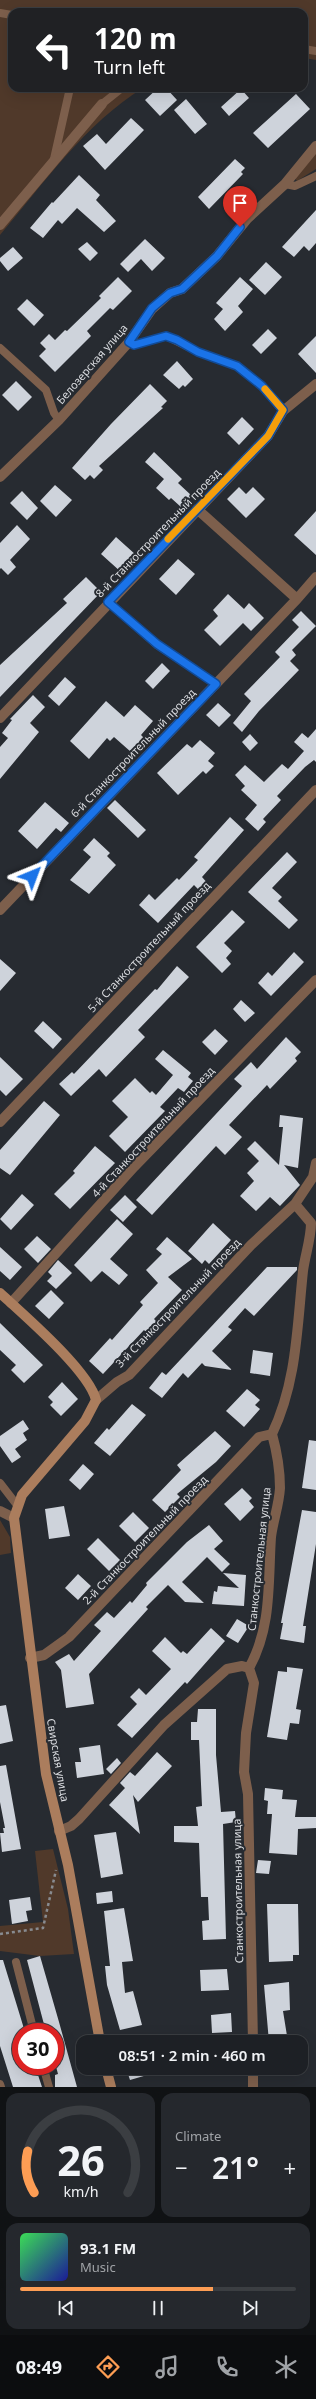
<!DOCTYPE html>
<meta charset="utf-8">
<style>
body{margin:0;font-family:"Noto Sans",sans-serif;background:#25282d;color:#f1f3f6;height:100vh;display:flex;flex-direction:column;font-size:15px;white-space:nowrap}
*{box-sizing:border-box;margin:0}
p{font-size:13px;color:#a0a3a7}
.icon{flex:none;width:22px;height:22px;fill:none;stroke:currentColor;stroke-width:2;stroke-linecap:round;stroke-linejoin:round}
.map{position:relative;height:2087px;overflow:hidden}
.side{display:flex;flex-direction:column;gap:6px;padding:6px;background:#101214;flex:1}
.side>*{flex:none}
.top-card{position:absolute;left:8px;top:8px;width:300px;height:84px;border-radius:12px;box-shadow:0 4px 16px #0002,0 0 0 1px #3b3e42;background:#202124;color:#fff;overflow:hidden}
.speed{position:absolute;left:12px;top:2023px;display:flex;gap:8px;font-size:20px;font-weight:700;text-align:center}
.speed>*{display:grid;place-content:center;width:52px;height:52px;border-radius:50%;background:#1d2025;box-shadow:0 4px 16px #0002,0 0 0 1px #3b3e42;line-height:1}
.speed .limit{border:6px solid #d22;background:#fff;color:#111}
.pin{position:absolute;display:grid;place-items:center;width:34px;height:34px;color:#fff;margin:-41px -17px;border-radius:50% 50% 50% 0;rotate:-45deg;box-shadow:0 0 4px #0007}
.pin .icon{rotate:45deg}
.me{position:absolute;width:44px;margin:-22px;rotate:44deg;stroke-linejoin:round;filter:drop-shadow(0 0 3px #0008)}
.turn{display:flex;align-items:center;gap:14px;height:84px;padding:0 20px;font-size:18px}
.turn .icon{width:52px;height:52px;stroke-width:2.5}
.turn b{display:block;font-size:28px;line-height:34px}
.big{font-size:30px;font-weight:600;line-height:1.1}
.side .widget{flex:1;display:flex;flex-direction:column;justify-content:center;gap:6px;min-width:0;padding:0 14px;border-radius:12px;background:#25282d}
.side .dial{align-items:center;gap:0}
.dial svg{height:104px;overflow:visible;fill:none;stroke:#3b3e42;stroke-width:7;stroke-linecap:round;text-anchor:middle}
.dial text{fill:#f1f3f6;stroke:none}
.song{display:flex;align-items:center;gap:12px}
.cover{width:48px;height:48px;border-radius:6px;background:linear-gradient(135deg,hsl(130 70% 55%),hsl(240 70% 35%))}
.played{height:4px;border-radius:2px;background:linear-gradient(90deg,#fd9d54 70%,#3b3e42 70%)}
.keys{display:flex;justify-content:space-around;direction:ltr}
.heat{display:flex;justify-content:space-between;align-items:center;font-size:22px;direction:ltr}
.side .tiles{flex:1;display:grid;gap:6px;grid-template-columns:1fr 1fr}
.widget:last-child{grid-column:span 2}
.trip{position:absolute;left:76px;top:2035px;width:232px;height:40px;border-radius:12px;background:#1d2025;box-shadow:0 4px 16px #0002,0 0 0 1px #3b3e42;font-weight:600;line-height:40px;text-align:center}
.dock{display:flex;height:64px;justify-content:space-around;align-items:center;background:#0c0d0f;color:#a0a3a7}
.dock .icon{width:28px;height:28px}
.dock .on{color:#fd9d54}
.dock b{font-size:18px;color:#f1f3f6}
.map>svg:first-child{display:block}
.green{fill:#50392a}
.building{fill:#ced3db}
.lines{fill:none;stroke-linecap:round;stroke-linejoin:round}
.path{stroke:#888b90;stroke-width:2.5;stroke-dasharray:3 3;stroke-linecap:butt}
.lane{stroke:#7d5f4c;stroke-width:8}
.street{stroke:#7d5f4c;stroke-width:10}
.secondary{stroke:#ab7d5d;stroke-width:10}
.route-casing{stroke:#114b97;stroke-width:10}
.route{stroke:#1a73e8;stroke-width:7}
.slow{stroke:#f59e0b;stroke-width:7}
.labels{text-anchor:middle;stroke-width:4;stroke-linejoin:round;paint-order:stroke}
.street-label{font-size:11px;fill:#dbdde1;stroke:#272b31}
</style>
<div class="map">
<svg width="316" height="2087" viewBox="0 0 316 2087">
<rect width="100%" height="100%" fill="#272b31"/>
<!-- green -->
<path class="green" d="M0,0H316V60L304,58V12H12V88H143C85,124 44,183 0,235Z
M316,141V169L297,181L290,173Z
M0,1520L10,1537L11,1553L0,1555Z
M53,1849L68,1909L74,1954L40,1956L0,1951V1926L43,1922L35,1851Z"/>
<!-- building -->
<path class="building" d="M158,88H166L177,100L160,116L145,100Z
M241,89L249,98L229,116L221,107Z
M296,94L310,109L268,148L253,133Z
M186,99L207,124L195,134L174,110Z
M131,118L144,130L105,170L83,146L97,134L106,144Z
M235,159L245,168L241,172L243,174L209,209L198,197Z
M79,175L100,195L96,200L116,221L104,232L77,208L62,224L58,220L43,238L30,228L52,202L53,203Z
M316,210V243L309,251L304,246L294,257L282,247Z
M145,239L165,258L152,271L141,259L128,272L120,264Z
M87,242L98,253L90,261L78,249Z
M13,247L23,258L8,271L0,261V258Z
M266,262L282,277L265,295L249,280Z
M118,277L132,291L113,310L110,308L87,331L91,336L55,372L39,356L46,349L40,343L49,334L55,340L65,330L67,331L101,298L99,296Z
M240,277L253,289L238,306L243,312L225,331L214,319L223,309L216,303Z
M27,299L44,315L34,326L17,309Z
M268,329L277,338L261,354L252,345Z
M316,336V373L298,354Z
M177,361L193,379L185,387L183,385L179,389L163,375Z
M16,381L32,397L18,411L2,395Z
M150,384L167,401L161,407L163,408L99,466L103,470L94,479L90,475L85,480L72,468L111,424Z
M242,417L254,429L239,445L227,433Z
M154,452L182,479L178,483L192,496L181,507L171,498L169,500L156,488L164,479L145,462Z
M55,485L72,500L56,517L40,501Z
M239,487L246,494L253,487L265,499L246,518L227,499Z
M22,491L38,508L27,520L10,503Z
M316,511V555L294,535Z
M17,525L30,539L10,560L16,567L8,575L1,568L0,569V543Z
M116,537L136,555L121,572L101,554Z
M178,559L195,574L176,595L159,579Z
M86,577L101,592L0,697V665L67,603L63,599Z
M228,594L244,609L249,603L264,618L251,631L243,623L220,646L204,630L218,616L213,610Z
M301,611L316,626L292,650L296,655L290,661L299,670L259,711L242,732L233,723L251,701L244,694L280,657L275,652L299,627L292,620Z
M162,663L170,671L153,689L145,681Z
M65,677L76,687L59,706L48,696Z
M33,695L45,707L30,723L39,732L0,779V747L8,738L2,733L12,720L10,719Z
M106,701L124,717L135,705L153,721L141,735L144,738L131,752L114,737L110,741L107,738L89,759L70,741Z
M218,703L231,715L219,727L206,715Z
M316,729V762L314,760L305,767L277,796L281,800L263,819L266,822L258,831L245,819L257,805L241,790L245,786L235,775L245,765L264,782L282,764L288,769L304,751L294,742L302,733L308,738Z
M250,734L258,743L250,751L242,742Z
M200,740L215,753L208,761L214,766L206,774L203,771L178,795L157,773L187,744L192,748Z
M115,800L146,830L138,838L107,808Z
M45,802L69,823L61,832L56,828L37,849L18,831Z
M230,817L244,830L202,877L209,885L201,892L194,885L158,923L139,905L149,894L155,900L177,878L179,880L198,860L194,857Z
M94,838L110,853L107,856L116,865L89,894L70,880L91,857L83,850Z
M287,852L297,862L272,888L282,897L278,901L298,920L289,929L248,892Z
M232,910L245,922L224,943L232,951L226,958L231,964L222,973L196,947Z
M294,952L304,962L271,996L258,983L268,972L272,976Z
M0,959L16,973L0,991Z
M177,966L189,977L138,1030L145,1037L106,1077L99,1069L71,1096L59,1084L72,1072L74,1074L155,989L157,990Z
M241,1000L255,1013L245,1022L233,1009Z
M43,1021L62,1039L53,1049L34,1031Z
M215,1029L228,1041L215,1055L202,1042Z
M286,1037L301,1052L295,1058L297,1061L270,1089L267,1085L229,1125L242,1137L225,1155L216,1146L152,1215L136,1200L242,1086L234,1079L251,1062L257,1069Z
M163,1050L191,1073L188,1077L193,1081L184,1092L178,1088L160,1107L165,1111L125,1152L109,1136L128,1117L112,1101L135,1078L150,1093L152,1091L156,1095L173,1075L155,1059Z
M0,1057L23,1079L6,1096L0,1090Z
M44,1101L60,1115L10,1175L0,1168V1150Z
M280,1115L303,1118L298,1168L284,1165L300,1185L280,1206L270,1197L256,1211L240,1196L254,1181L247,1173L259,1161L247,1149L255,1141L279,1165L283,1127H279Z
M95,1146L115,1163L70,1209L54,1194L75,1173L73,1171Z
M22,1194L34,1205L11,1230L0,1219Z
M125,1195L137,1207L123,1222L110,1210Z
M117,1219L133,1234L110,1259L128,1275L119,1285L102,1271L91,1282L74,1265Z
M213,1223L231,1240L209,1264L205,1260L202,1264L188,1251Z
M37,1236L51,1249L38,1263L24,1249Z
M167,1237L192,1259L168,1277L182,1290L154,1319L159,1324L149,1335L144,1330L103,1374L89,1361L110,1338L112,1340L143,1305L140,1302L158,1283L146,1270L162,1254L156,1249Z
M0,1247L22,1267L10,1280L0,1271Z
M58,1260L72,1273L56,1289L47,1281L52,1276L48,1272Z
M267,1267H297V1270L254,1316L245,1308L228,1327L232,1330L212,1351L232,1370L205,1366L202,1363L188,1378L183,1373L162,1398L149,1388L162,1372L166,1375Z
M51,1290L64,1303L49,1319L35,1306Z
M0,1323L43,1365L24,1383L11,1370L16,1365L0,1350Z
M253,1350L273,1353L270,1376L250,1373Z
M62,1382L78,1399L61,1416L50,1405L53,1402L48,1397Z
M247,1389L260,1400L255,1405L260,1409L244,1427L226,1411Z
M132,1404L146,1415L110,1456L94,1443L107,1428L109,1430Z
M23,1420L29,1429L23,1433L27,1440L15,1449L21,1457L12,1463L0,1446V1436Z
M215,1431L231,1446L216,1462L177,1494L180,1497L165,1512L152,1500L181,1470L177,1465Z
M309,1440L316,1441V1490L302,1488Z
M83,1464L94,1474L80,1490L69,1480Z
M242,1488L252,1498L249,1501L254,1507L240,1521L224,1504Z
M64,1506L70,1536L49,1539L45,1509Z
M302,1510L316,1512V1544L303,1626H306L304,1643L280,1639L283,1623H281Z
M133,1512L149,1528L135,1542L119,1526Z
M209,1525L223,1541L214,1549L230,1564L222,1572L207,1557L182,1582L204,1603L185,1602L168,1585L146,1607L148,1609L89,1674L94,1704L66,1708L61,1670L55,1662L69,1654L74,1661L101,1631L94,1625L107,1612L114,1618L130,1601L132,1603L147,1585L146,1583L187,1542Z
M98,1538L120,1560L109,1571L87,1549Z
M223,1573L246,1575L244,1606L212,1604L214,1591L217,1592L218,1586L239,1588Z
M78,1574L91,1586L78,1600L65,1588Z
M237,1619L249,1626L238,1643L226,1636Z
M211,1628L225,1641L187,1684L185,1682L132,1738L117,1725L137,1704L130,1697L139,1688L146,1695L171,1669L152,1651L165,1637L181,1653L183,1651L187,1654Z
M287,1667L303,1669L296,1709L301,1710L299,1724L290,1723L287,1740L267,1737L278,1671L287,1672Z
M6,1705L13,1741L0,1744V1706Z
M198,1709H216V1755L221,1812L235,1811L236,1822L223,1824L226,1939L203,1940L202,1921L209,1920L208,1897H201L199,1843L174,1842V1826H198L196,1807L202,1806L199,1740H191V1722H197Z
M100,1745L104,1774L77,1778L75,1762H81L79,1748Z
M157,1752L172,1766L138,1802L133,1795L140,1834L109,1805L125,1788L120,1783L130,1772L135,1776Z
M117,1758L121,1763L111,1774L106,1769Z
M6,1765L21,1849L2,1852L0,1833H4L3,1828H5L0,1802V1766Z
M265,1788L283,1790L282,1799L297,1800L295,1817H316V1828L298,1829L297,1855L269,1853L272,1814H267L268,1801L264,1800Z
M116,1832L123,1874L101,1878L94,1835Z
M258,1860L271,1861L269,1874L256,1873Z
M112,1891L113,1902L97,1904L96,1893Z
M30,1897L32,1910L26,1911L28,1921L12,1924L9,1900Z
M267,1904H298L299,1955H293V1961L269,1962Z
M124,1908L133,1961L122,1962L125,1993L133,1991L142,2025L120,2030L107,1985L105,1966H110L104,1911Z
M40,1956L59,2022L77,2087H55V2075L58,2074L55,2063V2032H46L27,1960Z
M0,1960H3L25,2032H21V2066H35L42,2087H13L0,2046Z
M227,1969L229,1990L201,1991L200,1970Z
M289,1982L290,2010L283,2011L288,2042H269L264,1985Z
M231,2013L232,2032L212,2033L211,2015Z
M126,2068H160L161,2071L130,2080Z"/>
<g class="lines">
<!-- path -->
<path class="path" d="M0,1934L43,1928L56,1870"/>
<!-- lane -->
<path class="lane" d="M0,13L12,15
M304,49L316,51
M102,104L122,88
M54,159L70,88
M285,184L295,186L316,176
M129,342L134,345L166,336L198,352L237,366L262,386L283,411
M0,348L46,390L54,413L59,420
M108,602L157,645L216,684
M0,1483L17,1505
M16,1962L34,2032
M43,2066L49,2087
M0,2084L1,2087"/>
<!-- street -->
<path class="street" d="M0,225L102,104
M0,477L59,420L129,342L152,309L170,293L182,289L217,256L247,219L285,184L316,146
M197,509L297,599
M0,718L268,436L283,411L316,384
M0,910L297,599L316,577
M0,1122L316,790
M11,1303L134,1167L316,980
M96,1400L117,1382L129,1375L251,1245L295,1204
M0,1511L14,1518
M30,1658L44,1655L69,1637L259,1437L272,1434
M59,1831L71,1826L79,1819L164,1725L227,1669L242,1666L249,1668
M253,2042L248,1794L244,1772L246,1733L254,1683L249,1668C272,1627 268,1582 271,1537C273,1521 279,1505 280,1488C280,1470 277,1452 272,1434C297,1382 297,1327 303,1271C305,1255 311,1239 311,1223L295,1204L313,1177L316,1163
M253,2087V2068"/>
<!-- secondary -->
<path class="secondary" d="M0,1293C24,1315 89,1371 96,1400L85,1421L22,1495L14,1518L46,1774L68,1865L100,2042
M106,2068L111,2087"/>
</g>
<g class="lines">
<defs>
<path id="route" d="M32,876L216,684L157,644L108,602L268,436L283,410L262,386L237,366L198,352L177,340L166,336L134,345L129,342L152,308L170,293L182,289L217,256L240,227"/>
</defs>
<!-- route casing -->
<use href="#route" class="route-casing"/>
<!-- route -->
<use href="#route" class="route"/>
<!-- slow -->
<path class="slow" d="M168,539L268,436L283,410L265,389"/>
</g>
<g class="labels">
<!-- street labels -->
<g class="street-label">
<text transform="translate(92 364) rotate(-49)" y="4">Белозерская улица</text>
<text transform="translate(158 533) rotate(-46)" y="4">8-й Станкостроительный проезд</text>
<text transform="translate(133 753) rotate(-46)" y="4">6-й Станкостроительный проезд</text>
<text transform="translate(149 947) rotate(-47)" y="4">5-й Станкостроительный проезд</text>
<text transform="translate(153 1132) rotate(-47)" y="4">4-й Станкостроительный проезд</text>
<text transform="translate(178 1303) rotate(-46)" y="4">3-й Станкостроительный проезд</text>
<text transform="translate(145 1540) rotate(-46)" y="4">2-й Станкостроительный проезд</text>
<text transform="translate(259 1559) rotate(-84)" y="4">Станкостроительная улица</text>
<text transform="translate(58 1760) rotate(80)" y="4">Свирская улица</text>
<text transform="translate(238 1891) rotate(-91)" y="4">Станкостроительная улица</text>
</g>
</g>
</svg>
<div class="speed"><div class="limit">30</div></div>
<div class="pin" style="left:240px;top:227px;background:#d93025"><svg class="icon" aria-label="arrive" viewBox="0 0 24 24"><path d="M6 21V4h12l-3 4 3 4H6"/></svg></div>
<svg class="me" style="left:32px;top:876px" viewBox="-20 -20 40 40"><path d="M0-17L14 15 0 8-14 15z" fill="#1a73e8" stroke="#fff" stroke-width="4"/></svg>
<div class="trip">08:51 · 2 min · 460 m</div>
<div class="top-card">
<div class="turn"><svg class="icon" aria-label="left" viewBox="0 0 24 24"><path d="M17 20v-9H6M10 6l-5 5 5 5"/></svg><div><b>120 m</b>Turn left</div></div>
</div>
</div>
<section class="side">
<div class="tiles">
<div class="widget dial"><svg viewBox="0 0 100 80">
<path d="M14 69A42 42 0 1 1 86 69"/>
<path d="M14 69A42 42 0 0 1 9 37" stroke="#fd9d54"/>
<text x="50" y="56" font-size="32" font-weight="700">26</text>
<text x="50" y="72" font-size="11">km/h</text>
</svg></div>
<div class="widget"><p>Climate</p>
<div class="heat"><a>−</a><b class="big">21°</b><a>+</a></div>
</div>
<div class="widget">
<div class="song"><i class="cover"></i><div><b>93.1 FM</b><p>Music</p></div></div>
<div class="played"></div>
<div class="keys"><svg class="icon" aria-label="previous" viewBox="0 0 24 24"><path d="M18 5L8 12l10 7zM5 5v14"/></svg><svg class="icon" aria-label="pause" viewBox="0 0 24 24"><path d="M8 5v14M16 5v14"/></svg><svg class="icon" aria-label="next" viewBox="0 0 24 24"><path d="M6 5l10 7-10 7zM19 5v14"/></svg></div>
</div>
</div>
</section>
<nav class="dock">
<b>08:49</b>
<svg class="icon on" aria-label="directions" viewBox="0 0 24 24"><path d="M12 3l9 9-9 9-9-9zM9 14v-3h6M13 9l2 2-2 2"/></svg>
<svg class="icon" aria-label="music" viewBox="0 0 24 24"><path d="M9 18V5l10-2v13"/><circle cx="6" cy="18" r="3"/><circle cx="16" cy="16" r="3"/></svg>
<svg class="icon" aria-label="phone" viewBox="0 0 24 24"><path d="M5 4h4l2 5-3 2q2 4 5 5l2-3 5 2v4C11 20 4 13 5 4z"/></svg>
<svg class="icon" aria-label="climate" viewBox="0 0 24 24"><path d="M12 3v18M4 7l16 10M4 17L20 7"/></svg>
</nav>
